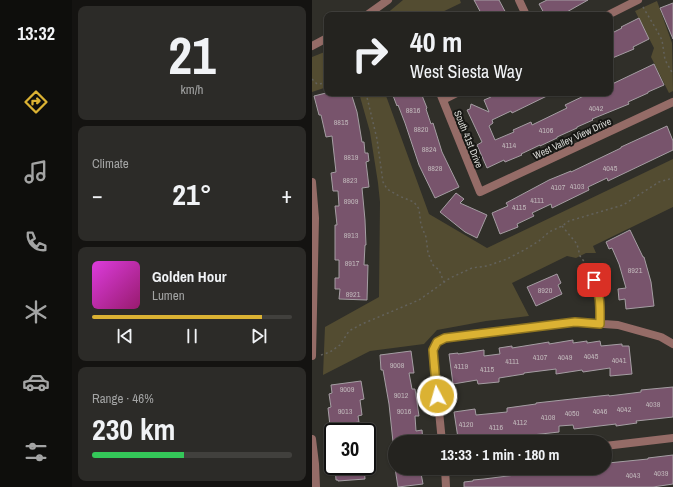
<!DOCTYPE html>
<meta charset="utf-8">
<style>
body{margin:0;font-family:"Archivo Narrow",sans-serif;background:#2c2b28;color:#f1f3f6;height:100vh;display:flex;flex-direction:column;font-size:15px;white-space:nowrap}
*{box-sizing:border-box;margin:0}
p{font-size:13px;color:#a3a4a4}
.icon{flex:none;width:22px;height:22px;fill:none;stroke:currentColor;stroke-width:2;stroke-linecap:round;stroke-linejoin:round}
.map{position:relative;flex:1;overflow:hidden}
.details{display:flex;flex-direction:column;gap:6px;padding:6px;background:#141311;width:240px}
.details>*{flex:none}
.top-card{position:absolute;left:12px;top:12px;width:289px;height:84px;border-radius:8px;box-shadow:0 1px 3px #0004,0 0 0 1px #41403d;background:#24231f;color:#f1f3f6;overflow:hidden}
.speed{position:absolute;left:12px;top:423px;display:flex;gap:8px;font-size:20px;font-weight:700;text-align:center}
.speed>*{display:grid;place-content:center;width:52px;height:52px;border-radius:50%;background:#24231f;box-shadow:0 1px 3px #0004,0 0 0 1px #41403d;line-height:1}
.speed .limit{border:2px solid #111;border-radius:6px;background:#fff;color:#111}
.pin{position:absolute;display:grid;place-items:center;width:34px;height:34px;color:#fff;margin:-17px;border-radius:8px;box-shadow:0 2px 6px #0006}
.me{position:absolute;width:44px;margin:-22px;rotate:354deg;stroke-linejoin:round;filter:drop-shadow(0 0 3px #0008)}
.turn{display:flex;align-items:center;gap:14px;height:84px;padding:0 20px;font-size:18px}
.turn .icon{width:52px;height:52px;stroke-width:2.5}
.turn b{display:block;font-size:28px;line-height:34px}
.big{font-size:30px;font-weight:800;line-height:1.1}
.details .tile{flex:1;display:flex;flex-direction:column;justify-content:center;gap:6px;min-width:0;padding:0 14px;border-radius:8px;background:#2c2b28}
.details .dial{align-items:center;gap:0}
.dial b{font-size:52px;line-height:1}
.song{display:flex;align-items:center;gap:12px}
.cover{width:48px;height:48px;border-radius:6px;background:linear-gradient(135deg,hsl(300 70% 55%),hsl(320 70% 35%))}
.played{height:4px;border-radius:2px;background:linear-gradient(90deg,#dbb233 85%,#41403d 85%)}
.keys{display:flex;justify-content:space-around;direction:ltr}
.heat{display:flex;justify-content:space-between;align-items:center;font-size:22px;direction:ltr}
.charge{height:6px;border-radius:3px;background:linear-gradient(90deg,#34c759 46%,#41403d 0)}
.trip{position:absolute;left:76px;top:435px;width:224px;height:40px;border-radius:20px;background:#24231f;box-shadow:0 1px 3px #0004,0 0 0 1px #41403d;font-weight:800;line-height:40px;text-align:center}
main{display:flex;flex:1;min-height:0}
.tabs{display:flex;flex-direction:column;width:72px;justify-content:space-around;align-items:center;background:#0e0e0c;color:#a3a4a4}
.tabs .icon{width:28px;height:28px}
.tabs .selected{color:#dbb233}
.tabs b{font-size:18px;color:#f1f3f6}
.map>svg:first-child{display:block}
.green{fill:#534c31}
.building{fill:#78546c;stroke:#a59ea3}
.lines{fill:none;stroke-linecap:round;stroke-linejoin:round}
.path{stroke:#63625c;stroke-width:1.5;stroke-dasharray:2 3;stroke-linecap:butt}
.street{stroke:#956c67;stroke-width:8}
.route-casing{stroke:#8e7421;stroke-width:10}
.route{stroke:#dbb233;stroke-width:7}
.labels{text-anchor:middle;stroke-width:4;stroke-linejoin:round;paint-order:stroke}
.number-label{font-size:8px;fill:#c0b7ba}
.street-label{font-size:10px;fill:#d8d8d4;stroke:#171714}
</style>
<main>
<nav class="tabs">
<b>13:32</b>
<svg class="icon selected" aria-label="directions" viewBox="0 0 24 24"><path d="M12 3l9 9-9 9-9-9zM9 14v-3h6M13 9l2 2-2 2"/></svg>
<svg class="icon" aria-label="music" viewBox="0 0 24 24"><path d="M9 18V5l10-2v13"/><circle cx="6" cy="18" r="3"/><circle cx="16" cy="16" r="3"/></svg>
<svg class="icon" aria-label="phone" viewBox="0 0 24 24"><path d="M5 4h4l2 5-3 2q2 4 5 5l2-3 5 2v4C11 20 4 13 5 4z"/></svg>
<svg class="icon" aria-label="climate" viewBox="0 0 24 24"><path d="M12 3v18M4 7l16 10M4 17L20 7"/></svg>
<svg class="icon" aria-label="car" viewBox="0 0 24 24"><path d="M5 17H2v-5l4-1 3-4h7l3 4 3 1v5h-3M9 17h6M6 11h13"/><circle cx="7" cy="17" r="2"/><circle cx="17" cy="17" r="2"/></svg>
<svg class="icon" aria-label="filters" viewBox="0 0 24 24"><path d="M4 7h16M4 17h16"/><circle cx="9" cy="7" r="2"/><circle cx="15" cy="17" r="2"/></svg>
</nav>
<section class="details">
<div class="tile dial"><b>21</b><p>km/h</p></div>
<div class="tile"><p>Climate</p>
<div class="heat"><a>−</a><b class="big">21°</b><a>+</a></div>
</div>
<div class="tile">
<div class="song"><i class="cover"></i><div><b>Golden Hour</b><p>Lumen</p></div></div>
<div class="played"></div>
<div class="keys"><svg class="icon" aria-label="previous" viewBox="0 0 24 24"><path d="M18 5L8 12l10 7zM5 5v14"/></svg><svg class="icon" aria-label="pause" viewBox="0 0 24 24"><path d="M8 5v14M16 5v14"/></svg><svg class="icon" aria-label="next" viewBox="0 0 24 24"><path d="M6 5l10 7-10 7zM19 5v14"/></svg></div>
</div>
<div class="tile"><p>Range · 46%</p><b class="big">230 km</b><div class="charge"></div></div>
</section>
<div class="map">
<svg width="361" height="487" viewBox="0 0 361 487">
<rect width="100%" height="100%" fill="#302f29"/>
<!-- green -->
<path class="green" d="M91,0H148L149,3L124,15H73Z
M345,1L360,43L361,91L357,93L339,57L342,48L323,11Z
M15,51V87L0,92V57Z
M47,93H73L117,214L175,248L361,159V207L281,246L284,253H274L264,258L255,256L200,283L217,316L174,321L125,330L112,344L58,351L11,375L13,327L67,297L68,202L66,183L58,132Z"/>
<!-- building -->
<path class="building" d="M162,0H187L195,15H170Z
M235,0H276L253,13L254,15H233L227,4Z
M361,3V39L348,8Z
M327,18L337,39L321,47L322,49L298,59V34L310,28L309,27Z
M342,64L352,85L336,92V93L316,102L317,104L280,119L281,120L265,127V128L245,137V138L228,146V145L209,154L210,155L193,162L192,160L175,168L165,145L170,142L155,110L158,109L159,104L177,112L172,100L179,97V95L184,93H241L200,113L199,111L180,120L181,123L177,126L183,140L202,132L201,130L219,122L220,125L255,108L253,105L278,93H298V85Z
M14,93H39L45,112L50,142H52L53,153H56L57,161L54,162L57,187L50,188L53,220L54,245H53L52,265H56L55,300L27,299L28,289H23V278H27V260H23V225H25L23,206H27L26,191H21L19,173L24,172L20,136L14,137L9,115H7L2,96Z
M80,93H109L115,108L114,109L119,124L121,123L130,152L147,187L123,198L107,165L93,123L86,105L85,106Z
M355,126L361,141V150L296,181L295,178L276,187L277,190L240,208L239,204L220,213L222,216L205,224L206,227L188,234L180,213L196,206L194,203L237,180L259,171V172L309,148V147Z
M144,193L152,199L148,203L175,215L165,238L153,232L128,212Z
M318,230L331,257H332L339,282L342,306L314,309L313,299L307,300L306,289L314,288L307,264L300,248L297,249L294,242Z
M245,274L249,283L246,285L250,294L224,306L215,287Z
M261,340V343L275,341V343L288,341L289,346L310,344V346H317L320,374L298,376V368L271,372L270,370L244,374V369L212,373V374L187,378V382L166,384L165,380L141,384L137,354L146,353V354L172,350V356L188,354L187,348L200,346V348L237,342V344Z
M99,351L102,373H97L100,389H103L107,416H103L104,431L110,430L111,442H81L77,404L71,370H69L68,355Z
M49,381L52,399L48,400L50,415L46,416L47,422L18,426L16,408L19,407L17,394L20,393L19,385Z
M361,387V417L324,421L325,423L304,426V424L262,429L261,425L247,426V432L220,435L221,436L186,440L157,442L156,436L146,438L142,412L163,409L164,415L195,412V408L224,404V403L269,398L297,395V396L329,392V390Z
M361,455V484L341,487H152V482L161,481V480L172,479L259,468H263L264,469L271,468H293V465H296V463L336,459V458Z
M23,466H52L53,479L26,481V480H24Z
M83,468H108L111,484L86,487Z"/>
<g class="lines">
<!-- path -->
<path class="path" d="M331,7L344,29L350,40L353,60L361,74
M0,79L5,84L15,83
M54,93L65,139L71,182L75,189L87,196L102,202L107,209L109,225L114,237L116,253L121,265L127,270L132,282
M250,226L265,244L268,256L274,264
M9,355L18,352L28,345L37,331L50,324L107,300L138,278L160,268L175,266L195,259L214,249L227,241L237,232L250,226L257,221L311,205L347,182L361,178"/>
<!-- street -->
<path class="street" d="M207,0L214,15
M55,15L76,0
M296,15L326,0
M0,46L15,38
M128,93L168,192L361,102
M131,100L145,93
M0,182L3,218L0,356
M279,271L287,292L288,303V324
M0,439L3,464L4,487
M130,442L121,350L125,342L133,338L263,322L306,325L349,337L361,344
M293,446L361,438
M133,468L134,487"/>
</g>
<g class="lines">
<defs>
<path id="route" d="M125,396L121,350L125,342L133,338L263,322L288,324C288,308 289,296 282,280"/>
</defs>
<!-- route casing -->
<use href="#route" class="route-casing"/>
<!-- route -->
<use href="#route" class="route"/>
</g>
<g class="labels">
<!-- number labels -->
<g class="number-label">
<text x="284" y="111">4042</text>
<text x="101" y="113">8816</text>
<text x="29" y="125">8815</text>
<text x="109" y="132">8820</text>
<text x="234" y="133">4106</text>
<text x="197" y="148">4114</text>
<text x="117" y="152">8824</text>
<text x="39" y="160">8819</text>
<text x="123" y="171">8828</text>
<text x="298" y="171">4045</text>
<text x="38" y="183">8823</text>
<text x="265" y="189">4103</text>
<text x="246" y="190">4107</text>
<text x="225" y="203">4111</text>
<text x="39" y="204">8909</text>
<text x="207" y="210">4115</text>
<text x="39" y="238">8913</text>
<text x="40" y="266">8917</text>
<text x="323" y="273">8921</text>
<text x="233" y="293">8920</text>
<text x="41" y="297">8921</text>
<text x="279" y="359">4045</text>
<text x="228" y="360">4107</text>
<text x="253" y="360">4049</text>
<text x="307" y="363">4041</text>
<text x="200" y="364">4111</text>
<text x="85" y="368">9008</text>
<text x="149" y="369">4119</text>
<text x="175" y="372">4115</text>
<text x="35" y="392">9009</text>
<text x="89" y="398">9012</text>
<text x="341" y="407">4038</text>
<text x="312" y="412">4042</text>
<text x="33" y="414">9013</text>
<text x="92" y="414">9016</text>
<text x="288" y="414">4046</text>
<text x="260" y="416">4050</text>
<text x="236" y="420">4108</text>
<text x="208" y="425">4112</text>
<text x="154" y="427">4120</text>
<text x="184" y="430">4116</text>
<text x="349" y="476">4039</text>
<text x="321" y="478">4043</text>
</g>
<!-- street labels -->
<g class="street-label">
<text transform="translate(260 138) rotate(-25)" y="4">West Valley View Drive</text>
<text transform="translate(157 139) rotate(68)" y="4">South 41st Drive</text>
</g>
</g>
</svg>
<div class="speed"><div class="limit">30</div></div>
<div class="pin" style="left:282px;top:280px;background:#d93025"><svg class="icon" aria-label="arrive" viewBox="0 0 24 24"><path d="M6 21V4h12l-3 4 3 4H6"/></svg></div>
<svg class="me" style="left:125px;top:396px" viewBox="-20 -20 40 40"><circle r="17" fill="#dbb233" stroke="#fff" stroke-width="3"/><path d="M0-11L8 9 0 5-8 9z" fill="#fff"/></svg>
<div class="trip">13:33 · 1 min · 180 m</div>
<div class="top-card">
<div class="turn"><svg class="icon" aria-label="right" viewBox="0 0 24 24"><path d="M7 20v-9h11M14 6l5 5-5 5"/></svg><div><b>40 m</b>West Siesta Way</div></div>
</div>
</div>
</main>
